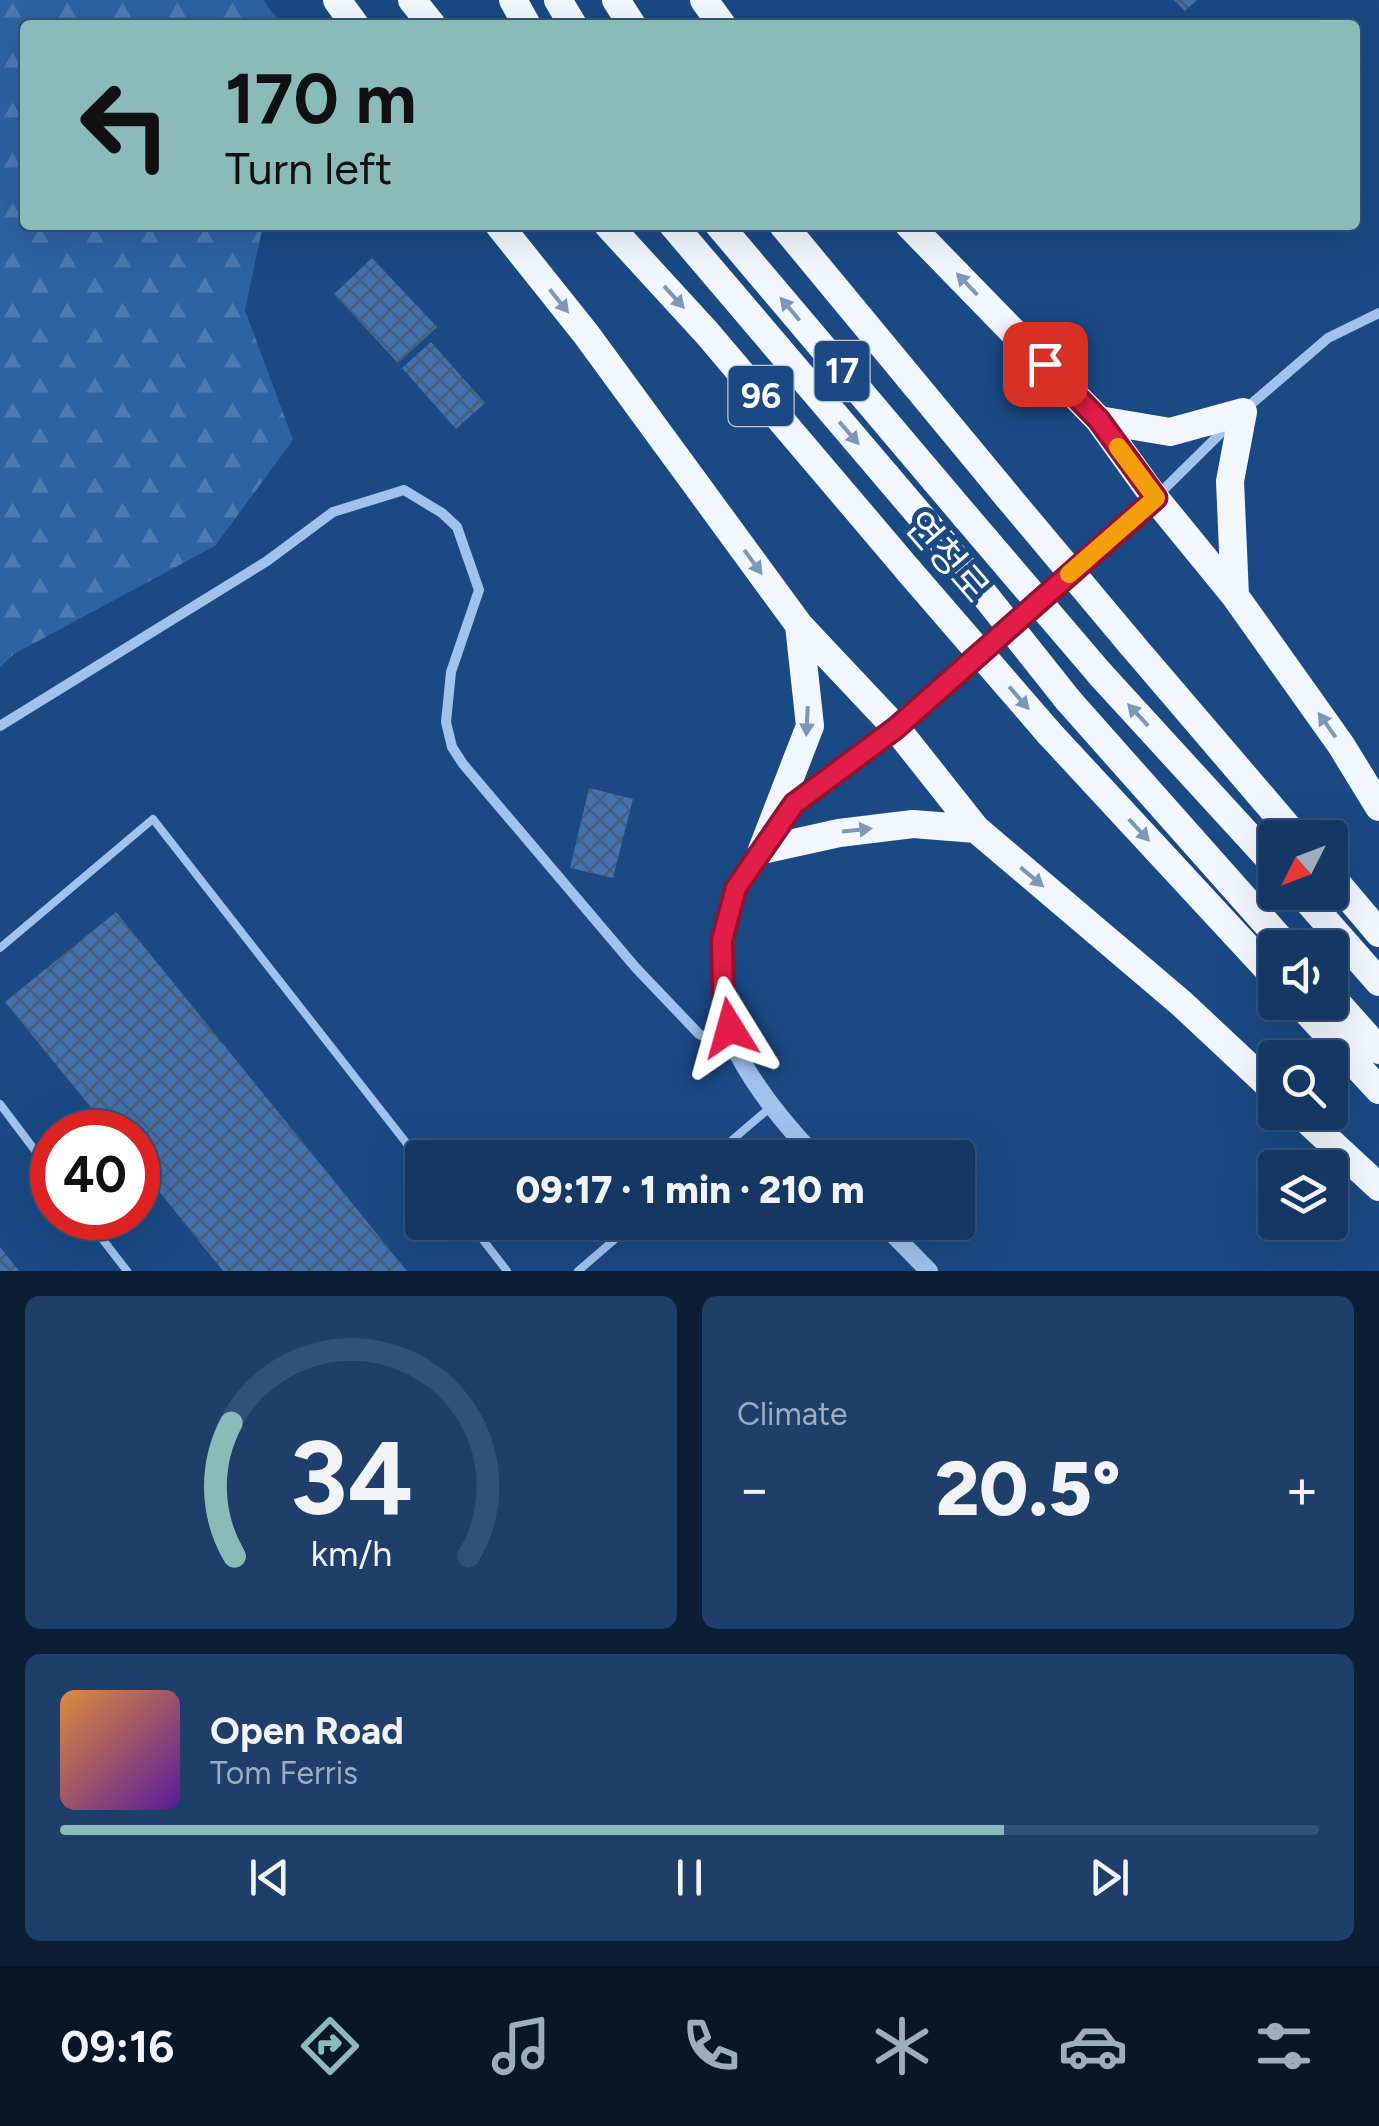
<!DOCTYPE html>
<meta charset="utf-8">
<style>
body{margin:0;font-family:Figtree,"Noto Sans KR",sans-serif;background:#1d3f69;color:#f1f3f6;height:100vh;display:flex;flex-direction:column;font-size:38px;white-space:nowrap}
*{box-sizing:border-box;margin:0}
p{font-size:32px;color:#9dacbe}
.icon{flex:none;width:55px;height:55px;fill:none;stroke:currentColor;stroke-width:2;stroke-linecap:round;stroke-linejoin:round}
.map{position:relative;height:1271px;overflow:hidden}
.details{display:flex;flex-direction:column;gap:25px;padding:25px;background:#0b1e36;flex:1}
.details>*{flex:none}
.hud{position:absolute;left:20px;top:20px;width:1340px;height:210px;border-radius:10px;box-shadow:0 10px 40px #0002,0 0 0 2px #335178;background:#8bbbb9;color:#111;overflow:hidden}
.needle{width:65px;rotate:228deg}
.controls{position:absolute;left:1258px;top:820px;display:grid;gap:20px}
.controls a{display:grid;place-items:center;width:90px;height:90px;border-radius:10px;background:#143763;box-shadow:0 10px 40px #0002,0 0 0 2px #335178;font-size:50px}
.speed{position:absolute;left:30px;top:1110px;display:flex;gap:20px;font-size:50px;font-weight:700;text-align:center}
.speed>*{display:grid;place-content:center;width:130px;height:130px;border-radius:50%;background:#143763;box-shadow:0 10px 40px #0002,0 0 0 2px #335178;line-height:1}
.speed .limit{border:15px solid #d22;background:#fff;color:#111}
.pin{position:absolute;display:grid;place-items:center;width:85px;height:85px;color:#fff;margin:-42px;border-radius:20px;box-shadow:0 5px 15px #0006}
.me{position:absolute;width:110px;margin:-55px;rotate:352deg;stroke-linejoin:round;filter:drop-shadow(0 0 8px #0008)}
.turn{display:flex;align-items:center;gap:35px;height:210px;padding:0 40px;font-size:45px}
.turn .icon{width:130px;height:130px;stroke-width:2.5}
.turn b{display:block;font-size:70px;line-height:85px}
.big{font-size:75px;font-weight:800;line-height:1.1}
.details .widget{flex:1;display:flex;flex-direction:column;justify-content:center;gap:15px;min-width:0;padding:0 35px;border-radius:15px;background:#1d3f69}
.details .dial{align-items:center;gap:0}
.dial svg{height:260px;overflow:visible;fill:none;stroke:#335178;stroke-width:7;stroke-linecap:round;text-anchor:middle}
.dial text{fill:#f1f3f6;stroke:none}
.song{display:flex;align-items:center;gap:30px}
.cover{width:120px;height:120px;border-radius:15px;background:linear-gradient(135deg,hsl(30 70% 55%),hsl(270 70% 35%))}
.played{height:10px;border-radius:5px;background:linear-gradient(90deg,#8bbbb9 75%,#335178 75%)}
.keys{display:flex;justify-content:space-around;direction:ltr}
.heat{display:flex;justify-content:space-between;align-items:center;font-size:55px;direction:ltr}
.details .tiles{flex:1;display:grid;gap:25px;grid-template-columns:1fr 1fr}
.widget:last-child{grid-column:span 2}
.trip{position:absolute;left:405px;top:1140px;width:570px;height:100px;border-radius:10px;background:#143763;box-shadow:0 10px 40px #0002,0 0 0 2px #335178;font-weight:800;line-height:100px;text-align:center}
.tab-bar{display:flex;height:160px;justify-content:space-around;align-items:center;background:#081628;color:#9dacbe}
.tab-bar .icon{width:70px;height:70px}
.tab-bar .active{color:#8bbbb9}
.tab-bar b{font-size:45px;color:#f1f3f6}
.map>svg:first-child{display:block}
.forest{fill:url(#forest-firs)}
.building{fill:url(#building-cross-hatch)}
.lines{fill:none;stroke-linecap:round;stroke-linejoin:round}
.service{stroke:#a0c2ec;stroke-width:8}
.minor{stroke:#a0c2ec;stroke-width:10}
.tertiary{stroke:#a0c2ec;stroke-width:18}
.trunk{stroke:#f2f7ff;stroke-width:28}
.trunk-bridge{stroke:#f2f7ff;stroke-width:28}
.oneway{fill:#7b97bb}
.route-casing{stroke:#92132f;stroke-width:25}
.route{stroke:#e11d48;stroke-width:18}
.slow{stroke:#f59e0b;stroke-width:18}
.labels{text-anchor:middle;stroke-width:10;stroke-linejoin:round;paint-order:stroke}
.shield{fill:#1a4984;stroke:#bac8da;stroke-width:2.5}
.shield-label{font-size:35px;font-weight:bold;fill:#fff}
.street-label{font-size:38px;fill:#fff;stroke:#1a4984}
</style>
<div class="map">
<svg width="1379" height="1271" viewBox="0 0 1379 1271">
<defs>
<pattern id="forest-firs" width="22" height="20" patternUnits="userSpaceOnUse" patternTransform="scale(2.5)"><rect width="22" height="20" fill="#2d62a3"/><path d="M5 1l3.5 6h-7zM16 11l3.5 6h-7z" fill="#4c7ab1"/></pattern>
<pattern id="building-cross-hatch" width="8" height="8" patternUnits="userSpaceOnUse" patternTransform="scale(2.5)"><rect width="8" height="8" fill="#4372ae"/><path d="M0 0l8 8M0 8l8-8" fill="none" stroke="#485d78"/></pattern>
</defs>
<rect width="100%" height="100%" fill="#1a4984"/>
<!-- forest -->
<path class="forest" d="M0,0H263L282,25H25V225H263L245,310L293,440L215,546L14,654L0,667Z"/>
<!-- building -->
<path class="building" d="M1174,0H1197L1185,11Z
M372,258L437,327L398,363L334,294Z
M431,342L485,403L456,429L402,368Z
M589,788L633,799L613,878L570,868Z
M116,912L407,1271H223L138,1165V1132H111L5,1002Z
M0,1247L19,1271H0Z"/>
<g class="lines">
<!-- service -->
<path class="service" d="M0,948L153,819L422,1163
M0,1104L52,1173
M711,1158L772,1106
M86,1218L127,1271
M469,1222L507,1271
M578,1271L635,1222"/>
<!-- minor -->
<path class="minor" d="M1243,411L1328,338L1379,313
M0,726L267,561L333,512L404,490L442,513L457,527L479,590L451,672L446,722L452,747L463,764L636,968L699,1034L735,1051
M896,728L1155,498L1231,423"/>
<!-- tertiary -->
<path class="tertiary" d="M781,822L794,804L896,728
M766,844C756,858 743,873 736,888C717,930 716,1013 738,1054C758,1092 787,1127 817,1158
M881,1222L929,1271"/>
<!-- trunk -->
<path class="trunk" d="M337,0L355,25
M412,0L432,25
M513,0L527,25
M558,0L573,25
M616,0L632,25
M704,0L722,25
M499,225L586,334L799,625L896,728L976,829L1181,1003L1275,1091
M608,225L707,333L909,571
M673,225L941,540
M719,225L966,517
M783,225L1008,497
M909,225L1099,420L1155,498L1235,596L1341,745L1379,807
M1099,420L1170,432L1243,412L1230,481L1235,596
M1132,645L1297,838
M1101,675L1275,865
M1068,700L1288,948
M1049,733L1275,977
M762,850L810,726L799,625
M762,850L839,833L913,824L976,829
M1330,875L1379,933
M1300,892L1379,982
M1330,995L1379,1050
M1298,1002L1379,1090
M1298,1112L1379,1187"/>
<!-- trunk-bridge -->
<path class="trunk-bridge" d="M1008,497L1132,645
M966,517L1101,675
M941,540L1068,700
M909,571L1049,733"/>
</g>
<!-- one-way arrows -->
<defs><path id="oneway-solid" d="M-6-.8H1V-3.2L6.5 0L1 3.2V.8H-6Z" transform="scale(2.5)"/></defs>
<g class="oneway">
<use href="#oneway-solid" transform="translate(967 284) rotate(-134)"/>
<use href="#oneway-solid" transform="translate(674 297) rotate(48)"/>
<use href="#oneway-solid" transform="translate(559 301) rotate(51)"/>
<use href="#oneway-solid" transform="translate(790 309) rotate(-130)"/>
<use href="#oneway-solid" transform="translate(849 433) rotate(49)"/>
<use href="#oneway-solid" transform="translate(753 562) rotate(54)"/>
<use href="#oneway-solid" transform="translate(1019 698) rotate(49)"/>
<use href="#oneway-solid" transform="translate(1138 715) rotate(-133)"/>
<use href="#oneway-solid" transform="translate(807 721) rotate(93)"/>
<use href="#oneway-solid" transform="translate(1327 725) rotate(-125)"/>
<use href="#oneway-solid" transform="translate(857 830) rotate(-6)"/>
<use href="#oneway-solid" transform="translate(1139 830) rotate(47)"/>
<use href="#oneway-solid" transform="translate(1032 877) rotate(40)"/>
</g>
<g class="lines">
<defs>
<path id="route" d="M730,1028L723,990L722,940L736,888L794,804L896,728L1156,498L1099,420L1045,364"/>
</defs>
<!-- route casing -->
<use href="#route" class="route-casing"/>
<!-- route -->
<use href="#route" class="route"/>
<!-- slow -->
<path class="slow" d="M1069,574L1156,498L1118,447"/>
</g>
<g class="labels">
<!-- shield labels -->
<g class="shield">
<rect x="814.5" y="341" width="55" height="60" rx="8"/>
<rect x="728.5" y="366" width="65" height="60" rx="8"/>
</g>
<g class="shield-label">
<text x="842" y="383">17</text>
<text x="761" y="408">96</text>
</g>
<!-- street labels -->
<g class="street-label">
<text transform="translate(947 557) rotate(49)" y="13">연청로</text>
</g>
</g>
</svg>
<div class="controls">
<a><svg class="needle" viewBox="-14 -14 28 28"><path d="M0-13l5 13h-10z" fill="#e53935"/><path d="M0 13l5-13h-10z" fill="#9dacbe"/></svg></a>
<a><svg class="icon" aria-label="sound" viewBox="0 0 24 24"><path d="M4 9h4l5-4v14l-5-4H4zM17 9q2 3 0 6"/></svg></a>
<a><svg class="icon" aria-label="search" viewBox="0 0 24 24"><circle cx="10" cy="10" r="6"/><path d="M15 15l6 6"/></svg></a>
<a><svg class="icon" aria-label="layers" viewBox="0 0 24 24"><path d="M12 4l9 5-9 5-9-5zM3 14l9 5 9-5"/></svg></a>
</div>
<div class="speed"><div class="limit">40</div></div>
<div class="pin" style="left:1045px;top:364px;background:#d93025"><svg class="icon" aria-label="arrive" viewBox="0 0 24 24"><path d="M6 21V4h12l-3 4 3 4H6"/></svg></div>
<svg class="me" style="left:730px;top:1028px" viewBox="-20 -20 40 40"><path d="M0-17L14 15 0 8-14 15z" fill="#e11d48" stroke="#fff" stroke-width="4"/></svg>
<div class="trip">09:17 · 1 min · 210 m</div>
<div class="hud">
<div class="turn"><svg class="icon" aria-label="left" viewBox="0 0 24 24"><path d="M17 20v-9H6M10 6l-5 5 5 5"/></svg><div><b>170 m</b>Turn left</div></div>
</div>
</div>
<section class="details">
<div class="tiles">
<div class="widget dial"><svg viewBox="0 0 100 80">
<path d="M14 69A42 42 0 1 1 86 69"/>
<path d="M14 69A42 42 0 0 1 13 28" stroke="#8bbbb9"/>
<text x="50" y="56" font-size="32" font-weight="700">34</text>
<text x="50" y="72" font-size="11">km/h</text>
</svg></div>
<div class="widget"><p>Climate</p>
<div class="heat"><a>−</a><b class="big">20.5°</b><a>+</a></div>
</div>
<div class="widget">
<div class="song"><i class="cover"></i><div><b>Open Road</b><p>Tom Ferris</p></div></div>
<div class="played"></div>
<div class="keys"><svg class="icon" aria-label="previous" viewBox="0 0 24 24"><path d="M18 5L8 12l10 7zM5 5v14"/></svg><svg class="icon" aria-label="pause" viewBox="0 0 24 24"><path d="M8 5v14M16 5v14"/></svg><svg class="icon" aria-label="next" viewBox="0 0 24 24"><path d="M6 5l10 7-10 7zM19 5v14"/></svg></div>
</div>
</div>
</section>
<nav class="tab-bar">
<b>09:16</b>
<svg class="icon active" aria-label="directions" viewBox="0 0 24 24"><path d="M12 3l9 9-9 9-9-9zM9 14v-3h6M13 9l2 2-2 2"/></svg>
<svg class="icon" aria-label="music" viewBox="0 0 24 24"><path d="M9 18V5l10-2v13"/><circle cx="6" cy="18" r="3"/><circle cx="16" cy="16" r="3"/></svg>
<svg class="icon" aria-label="phone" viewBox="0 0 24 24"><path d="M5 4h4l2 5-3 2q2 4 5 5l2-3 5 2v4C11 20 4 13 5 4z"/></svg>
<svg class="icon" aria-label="climate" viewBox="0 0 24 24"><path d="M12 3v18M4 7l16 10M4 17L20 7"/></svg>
<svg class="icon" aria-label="car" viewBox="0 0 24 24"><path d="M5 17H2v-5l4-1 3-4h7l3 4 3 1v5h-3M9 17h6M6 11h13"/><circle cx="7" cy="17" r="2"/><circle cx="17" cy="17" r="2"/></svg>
<svg class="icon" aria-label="filters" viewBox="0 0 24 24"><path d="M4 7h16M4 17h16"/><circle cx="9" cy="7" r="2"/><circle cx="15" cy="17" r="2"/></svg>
</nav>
